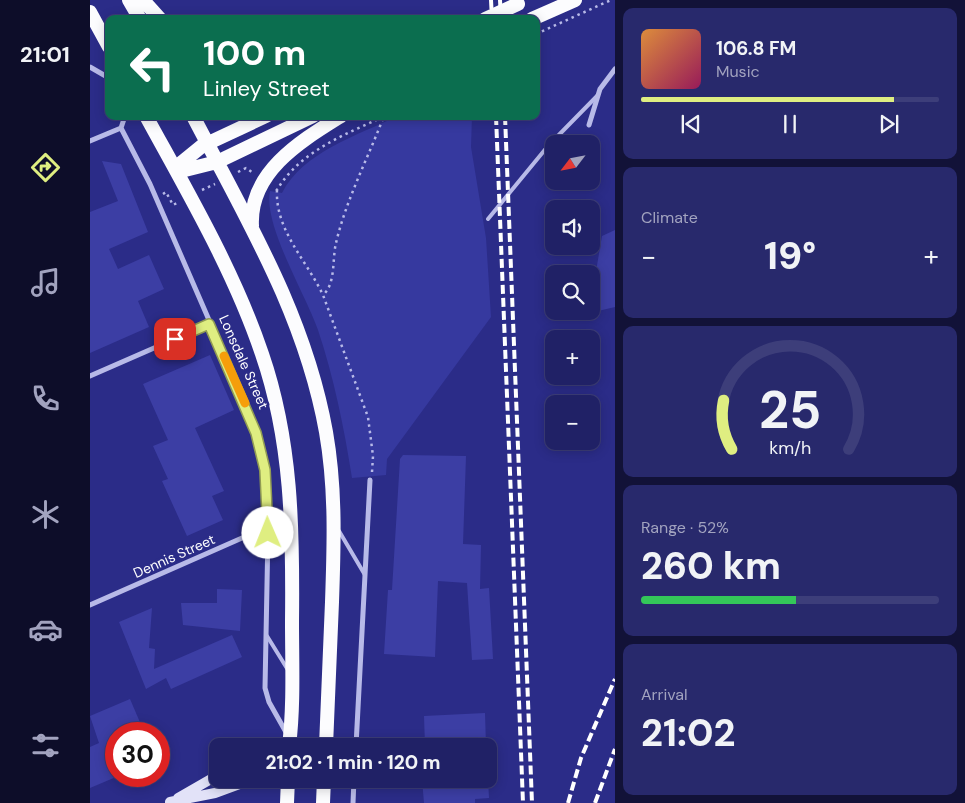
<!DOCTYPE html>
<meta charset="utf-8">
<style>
body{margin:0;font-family:"DM Sans",sans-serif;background:#28296c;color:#f1f3f6;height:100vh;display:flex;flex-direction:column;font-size:19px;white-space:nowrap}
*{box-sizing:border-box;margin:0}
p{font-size:16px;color:#a2a3bf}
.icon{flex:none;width:28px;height:28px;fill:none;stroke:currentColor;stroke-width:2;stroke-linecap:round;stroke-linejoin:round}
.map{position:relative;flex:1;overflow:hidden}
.sheet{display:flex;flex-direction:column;gap:8px;padding:8px;background:#121238;width:350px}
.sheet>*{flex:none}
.guide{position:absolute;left:15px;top:15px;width:435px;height:105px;border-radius:10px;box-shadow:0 2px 12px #0003,0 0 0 1px #3d3e7a;background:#0b6e4f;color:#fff;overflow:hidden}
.needle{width:32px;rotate:238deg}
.fabs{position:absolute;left:455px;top:135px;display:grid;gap:10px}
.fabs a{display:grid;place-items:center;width:55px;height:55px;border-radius:10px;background:#202166;box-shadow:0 2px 12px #0003,0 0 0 1px #3d3e7a;font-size:25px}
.speed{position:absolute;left:15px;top:722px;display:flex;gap:10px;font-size:25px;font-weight:700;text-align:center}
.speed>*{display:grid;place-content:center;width:65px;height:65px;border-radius:50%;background:#202166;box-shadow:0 2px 12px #0003,0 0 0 1px #3d3e7a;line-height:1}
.speed .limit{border:8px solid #d22;background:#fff;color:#111}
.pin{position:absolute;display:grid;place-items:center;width:42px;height:42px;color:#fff;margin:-21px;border-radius:10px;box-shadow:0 2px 8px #0006}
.me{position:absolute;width:55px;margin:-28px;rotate:359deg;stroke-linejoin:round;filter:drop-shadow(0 0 4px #0008)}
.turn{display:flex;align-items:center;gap:18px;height:105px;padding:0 15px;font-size:22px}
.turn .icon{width:65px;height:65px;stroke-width:2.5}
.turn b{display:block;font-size:35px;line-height:42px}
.big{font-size:38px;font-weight:800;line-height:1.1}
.sheet .tile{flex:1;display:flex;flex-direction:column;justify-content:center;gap:8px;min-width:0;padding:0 18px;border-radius:10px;background:#28296c}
.sheet .dial{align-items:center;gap:0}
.dial svg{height:130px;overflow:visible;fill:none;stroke:#3d3e7a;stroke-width:7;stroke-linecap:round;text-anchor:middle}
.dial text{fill:#f1f3f6;stroke:none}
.song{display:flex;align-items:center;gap:15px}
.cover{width:60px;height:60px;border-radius:8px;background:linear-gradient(135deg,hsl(30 70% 55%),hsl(330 70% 35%))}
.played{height:5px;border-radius:2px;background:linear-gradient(90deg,#dfee81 85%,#3d3e7a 85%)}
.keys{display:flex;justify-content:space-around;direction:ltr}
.heat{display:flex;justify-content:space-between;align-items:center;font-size:28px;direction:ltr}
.charge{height:8px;border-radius:4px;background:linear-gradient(90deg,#34c759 52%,#3d3e7a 0)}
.trip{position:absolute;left:119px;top:738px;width:288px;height:50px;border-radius:10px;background:#202166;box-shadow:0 2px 12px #0003,0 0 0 1px #3d3e7a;font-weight:800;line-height:50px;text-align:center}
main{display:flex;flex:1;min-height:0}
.tab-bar{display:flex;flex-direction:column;width:90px;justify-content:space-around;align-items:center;background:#0d0d29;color:#a2a3bf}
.tab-bar .icon{width:35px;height:35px}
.tab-bar .on{color:#dfee81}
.tab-bar b{font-size:22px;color:#f1f3f6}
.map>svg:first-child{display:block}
.green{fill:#36399f}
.building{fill:#3c3ea4}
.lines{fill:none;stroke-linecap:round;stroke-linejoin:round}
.path{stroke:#b8bae8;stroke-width:2.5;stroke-dasharray:2.5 4;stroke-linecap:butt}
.service{stroke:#b8bae8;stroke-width:4}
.minor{stroke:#b8bae8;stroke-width:5}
.secondary{stroke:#e2e2f8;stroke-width:10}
.trunk{stroke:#fcfcfe;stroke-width:14}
.rail{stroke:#fff;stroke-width:4;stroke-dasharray:9 4;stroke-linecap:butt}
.trunk-bridge{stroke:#fcfcfe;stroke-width:14}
.route-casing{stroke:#919b54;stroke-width:12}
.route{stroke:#dfee81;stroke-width:9}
.slow{stroke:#f59e0b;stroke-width:9}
.labels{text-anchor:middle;stroke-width:5;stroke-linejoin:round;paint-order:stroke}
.street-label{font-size:14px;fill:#fff;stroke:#2b2c88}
</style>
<main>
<nav class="tab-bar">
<b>21:01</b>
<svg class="icon on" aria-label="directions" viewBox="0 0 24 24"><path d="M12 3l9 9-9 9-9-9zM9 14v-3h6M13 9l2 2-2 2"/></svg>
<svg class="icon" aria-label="music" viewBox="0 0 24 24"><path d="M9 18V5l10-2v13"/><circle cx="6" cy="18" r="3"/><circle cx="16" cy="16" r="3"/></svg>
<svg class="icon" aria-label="phone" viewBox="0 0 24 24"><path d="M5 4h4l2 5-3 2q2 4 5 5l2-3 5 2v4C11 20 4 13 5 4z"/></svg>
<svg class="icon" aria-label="climate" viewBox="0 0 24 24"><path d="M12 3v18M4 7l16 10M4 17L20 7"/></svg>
<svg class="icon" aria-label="car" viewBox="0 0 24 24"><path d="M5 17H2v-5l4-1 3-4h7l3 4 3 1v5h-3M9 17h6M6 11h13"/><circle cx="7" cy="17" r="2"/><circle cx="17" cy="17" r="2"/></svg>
<svg class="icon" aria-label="filters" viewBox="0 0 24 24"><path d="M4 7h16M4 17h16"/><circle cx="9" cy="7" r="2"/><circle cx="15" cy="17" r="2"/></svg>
</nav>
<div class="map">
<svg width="525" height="803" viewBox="0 0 525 803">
<rect width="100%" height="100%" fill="#2b2c88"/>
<!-- green -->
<path class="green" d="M308,116H382L381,147L396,238L401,317L297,459L296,475L262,478C254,427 244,378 228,330C216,295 173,225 180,191L192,193C213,152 268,135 308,116Z"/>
<!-- building -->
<path class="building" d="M12,161L31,164L58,232L19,249L28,269L59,255L74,289L48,301L59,327L0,353V212L28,201Z
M525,230V307L508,311L502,295L512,236Z
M120,355L144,410L105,428L134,491L122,496L133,520L97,536L72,481L78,479L63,446L78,440L53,384Z
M313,455L376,456L373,544L391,545L390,589L399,588L403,659L382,660L377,583L348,581L345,657L294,654L298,590H302L310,459Z
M127,589L152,590L150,631L93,625L91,603H127Z
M62,608L59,648L65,649L64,669L142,635L152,657L81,689L76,678L56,689L29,622Z
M40,699L55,734H26V777L0,788V747L9,743L0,716Z
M395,713L396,746H335L334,716Z
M332,779H398L399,798L385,799V803H334Z"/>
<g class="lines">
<!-- path -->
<path class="path" d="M446,34L521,0
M148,172L156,168L163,173
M186,189L187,190C210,151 256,134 295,116
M112,190L125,184
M187,190C185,230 217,261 233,295
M73,194L76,192L83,205L87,203
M282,472L283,456L278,417L233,295C246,284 242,259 246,243C256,200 278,158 294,116"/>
<!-- service -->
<path class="service" d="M398,219L458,146L508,95
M249,531L275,575
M177,636L198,670"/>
<!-- minor -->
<path class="minor" d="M0,67L19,78
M499,125L510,89L525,69
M31,128L60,184L155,403L173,459L177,485L178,533L175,688L179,702L197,734
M0,141L31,128L35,116
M0,376L119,324
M0,605L152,538L178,533
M236,745H266
M266,746L280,480
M263,803L264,779"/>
<!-- secondary -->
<path class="secondary" d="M88,798L128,775
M80,802L125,793L163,779"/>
<!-- trunk -->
<path class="trunk" d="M39,0L50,19
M53,0L70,19
M0,12L19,47
M442,19L485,0
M56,116C98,193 144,271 172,354C202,441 203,530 202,622C202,663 204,705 199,746
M103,116C157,220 215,315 236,432C246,489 244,545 242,602C240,650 238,698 236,746
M85,168L112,146L176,116
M87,172L127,162L223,116
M162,226C159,172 211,141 251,116
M208,746L236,745
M197,803L198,779
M233,803L234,779"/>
<!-- rail -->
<path class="rail" d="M401,0L402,19
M410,0L411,19
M406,116L433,803
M415,116L442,803
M478,803L491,758L525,679
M505,803L525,749"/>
<!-- trunk-bridge -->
<path class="trunk-bridge" d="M395,19L428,4"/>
</g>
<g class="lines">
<defs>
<path id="route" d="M85,339L119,324L166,433L175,470L178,533"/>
</defs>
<!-- route casing -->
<use href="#route" class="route-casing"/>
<!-- route -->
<use href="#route" class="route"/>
<!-- slow -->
<path class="slow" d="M134,356L155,403"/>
</g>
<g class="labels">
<!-- street labels -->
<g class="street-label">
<text transform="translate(154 362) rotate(66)" y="5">Lonsdale Street</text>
<text transform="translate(84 556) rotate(-24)" y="5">Dennis Street</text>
</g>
</g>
</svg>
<div class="fabs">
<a><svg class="needle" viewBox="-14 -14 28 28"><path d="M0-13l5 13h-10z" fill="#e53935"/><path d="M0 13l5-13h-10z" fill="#a2a3bf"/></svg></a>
<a><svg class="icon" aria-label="sound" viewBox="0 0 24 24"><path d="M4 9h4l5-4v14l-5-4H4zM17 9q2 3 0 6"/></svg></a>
<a><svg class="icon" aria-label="search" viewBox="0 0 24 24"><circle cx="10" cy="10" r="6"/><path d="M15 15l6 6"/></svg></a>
<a>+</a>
<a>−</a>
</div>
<div class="speed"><div class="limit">30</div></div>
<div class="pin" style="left:85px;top:339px;background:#d93025"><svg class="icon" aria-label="arrive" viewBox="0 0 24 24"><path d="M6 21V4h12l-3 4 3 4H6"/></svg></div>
<svg class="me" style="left:178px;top:533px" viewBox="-20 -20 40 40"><circle r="19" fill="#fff"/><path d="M0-13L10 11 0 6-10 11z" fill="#dfee81"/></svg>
<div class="trip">21:02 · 1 min · 120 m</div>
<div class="guide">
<div class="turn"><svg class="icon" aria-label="left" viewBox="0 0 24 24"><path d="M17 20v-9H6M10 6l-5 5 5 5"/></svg><div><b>100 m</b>Linley Street</div></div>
</div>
</div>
<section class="sheet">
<div class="tile">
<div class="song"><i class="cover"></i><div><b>106.8 FM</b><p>Music</p></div></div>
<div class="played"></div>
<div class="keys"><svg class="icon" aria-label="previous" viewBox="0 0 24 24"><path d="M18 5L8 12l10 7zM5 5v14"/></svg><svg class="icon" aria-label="pause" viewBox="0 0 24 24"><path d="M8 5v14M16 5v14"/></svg><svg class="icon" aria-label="next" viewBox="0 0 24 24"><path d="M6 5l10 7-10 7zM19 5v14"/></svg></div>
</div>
<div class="tile"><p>Climate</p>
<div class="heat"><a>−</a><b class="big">19°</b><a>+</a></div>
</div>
<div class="tile dial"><svg viewBox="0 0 100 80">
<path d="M14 69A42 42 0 1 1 86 69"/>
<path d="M14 69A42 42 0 0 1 9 39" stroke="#dfee81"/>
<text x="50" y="56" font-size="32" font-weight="700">25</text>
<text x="50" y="72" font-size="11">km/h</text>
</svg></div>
<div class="tile"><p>Range · 52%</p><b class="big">260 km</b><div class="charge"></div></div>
<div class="tile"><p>Arrival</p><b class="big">21:02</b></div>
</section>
</main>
